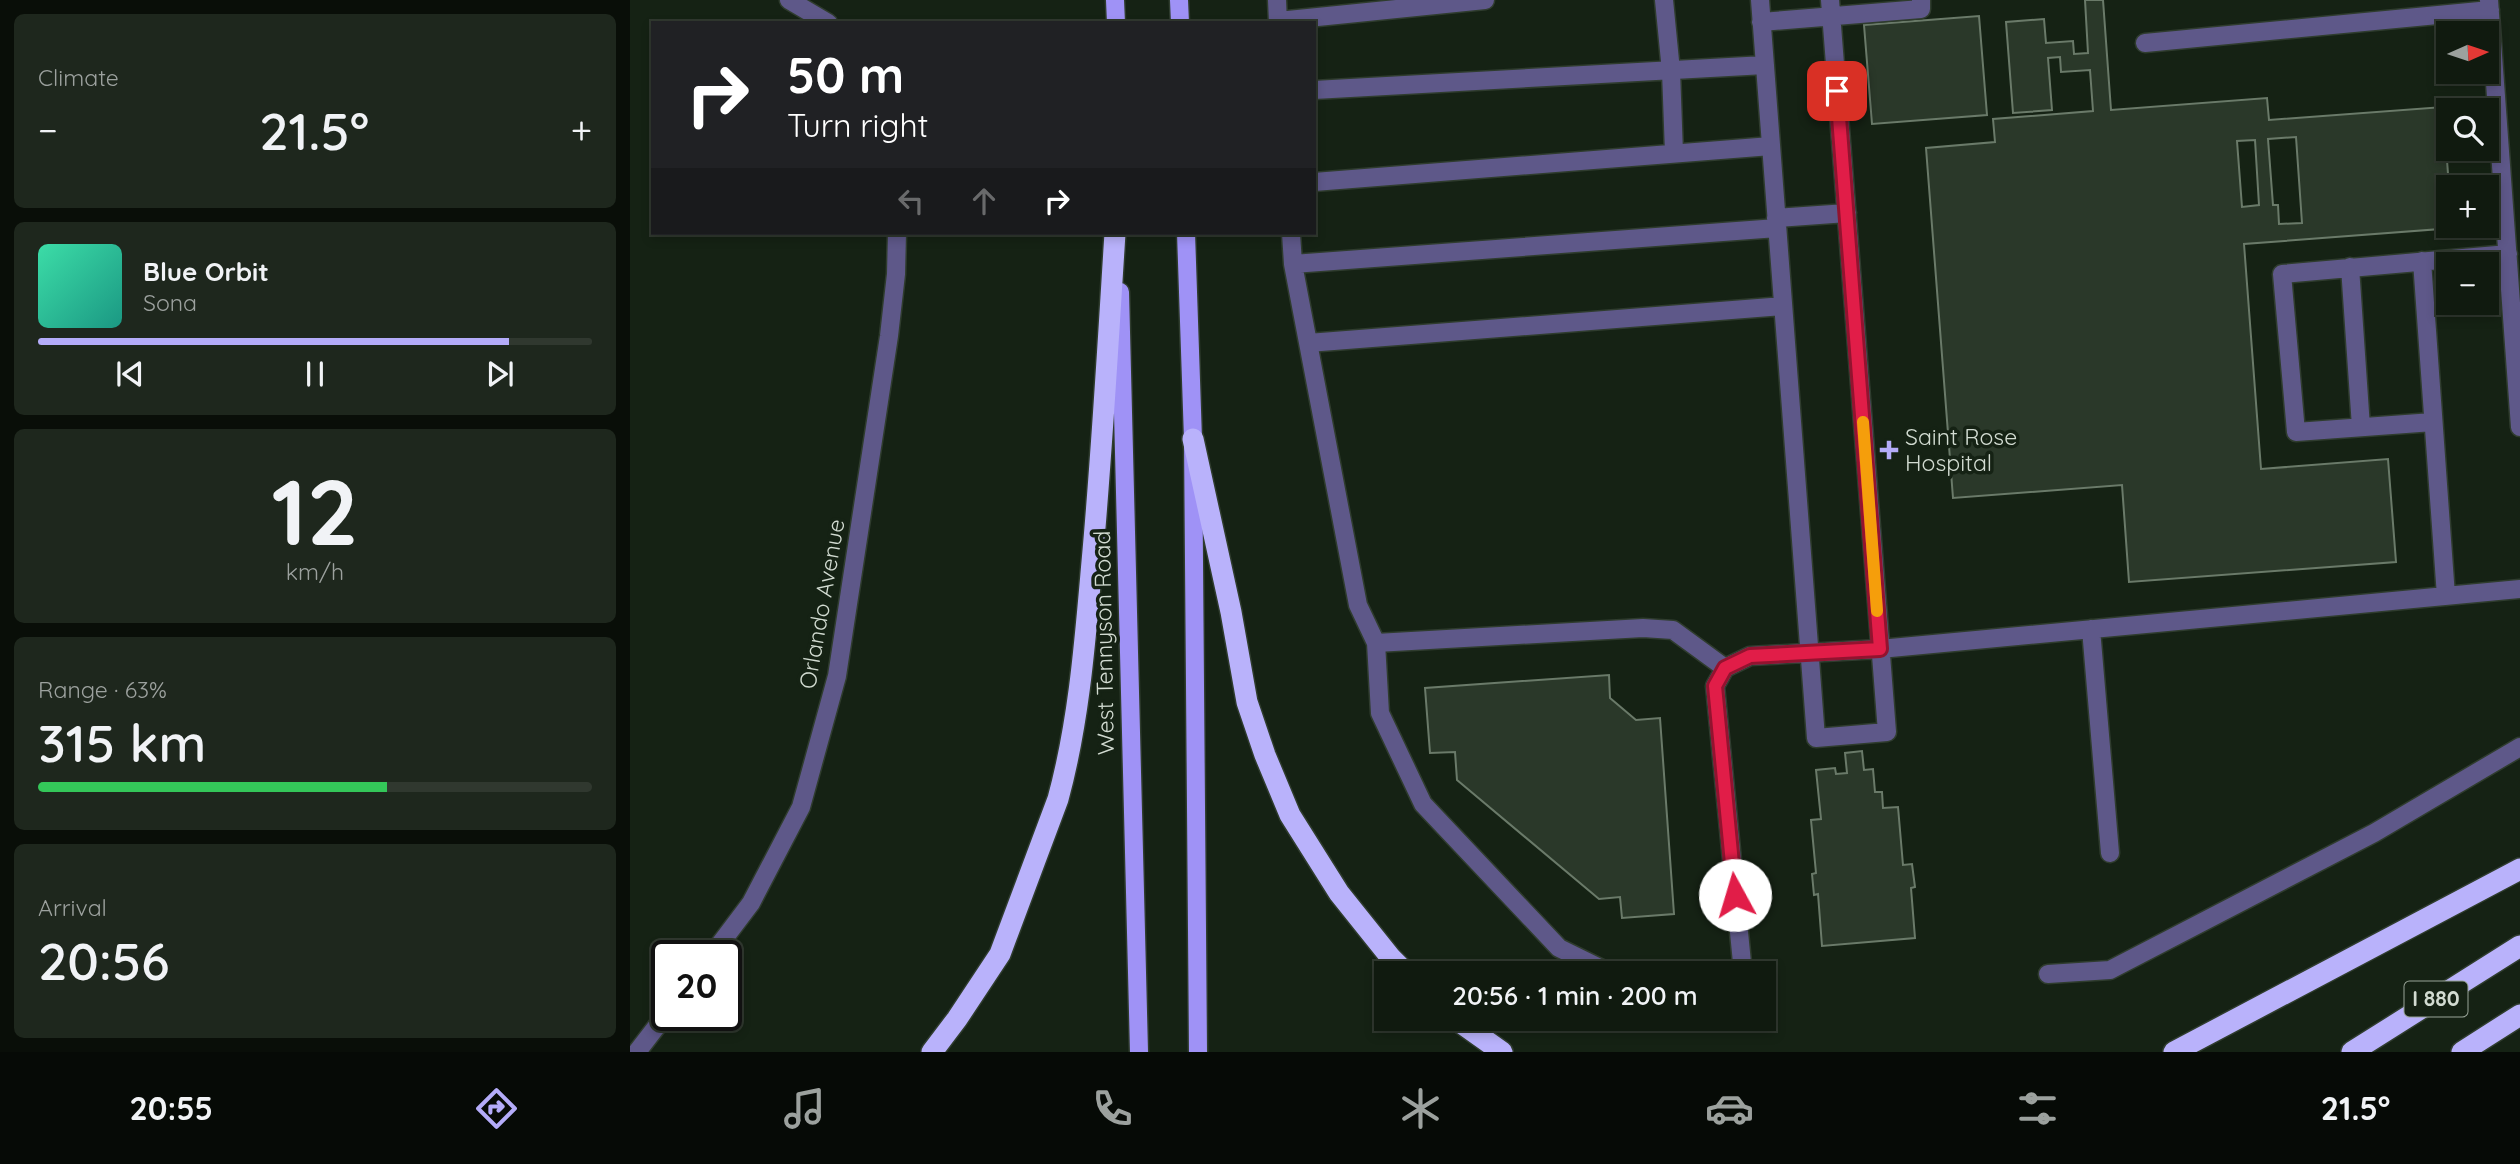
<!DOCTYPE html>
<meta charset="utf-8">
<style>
body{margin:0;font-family:Quicksand,sans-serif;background:#1e271d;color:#f1f3f6;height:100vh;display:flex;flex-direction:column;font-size:26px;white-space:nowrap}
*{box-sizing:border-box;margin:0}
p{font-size:23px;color:#9ca19e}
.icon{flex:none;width:38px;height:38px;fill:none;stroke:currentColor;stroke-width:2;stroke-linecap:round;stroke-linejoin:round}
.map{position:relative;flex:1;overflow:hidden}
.side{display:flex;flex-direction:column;gap:14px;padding:14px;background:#090e08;width:630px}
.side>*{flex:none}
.top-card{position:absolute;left:21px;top:21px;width:665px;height:214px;border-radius:0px;box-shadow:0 4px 10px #0003,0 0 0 2px #30382f;background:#202124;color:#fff;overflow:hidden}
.needle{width:46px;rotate:87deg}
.tools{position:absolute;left:1806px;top:21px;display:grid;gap:14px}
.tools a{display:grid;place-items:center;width:63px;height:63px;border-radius:0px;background:#101a0f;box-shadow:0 4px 10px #0003,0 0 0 2px #30382f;font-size:35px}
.speed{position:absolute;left:21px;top:940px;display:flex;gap:14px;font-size:35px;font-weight:700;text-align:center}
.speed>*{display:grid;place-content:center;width:91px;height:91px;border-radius:50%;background:#101a0f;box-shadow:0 4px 10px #0003,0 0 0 2px #30382f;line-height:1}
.speed .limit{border:4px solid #111;border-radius:10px;background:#fff;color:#111}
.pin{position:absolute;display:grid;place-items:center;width:60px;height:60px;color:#fff;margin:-30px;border-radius:14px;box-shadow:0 4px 10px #0006}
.me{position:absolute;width:77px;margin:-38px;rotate:354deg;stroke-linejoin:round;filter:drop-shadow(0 0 5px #0008)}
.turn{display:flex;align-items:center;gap:24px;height:147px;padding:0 21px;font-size:32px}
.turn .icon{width:91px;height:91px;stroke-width:2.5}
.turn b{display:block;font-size:49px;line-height:60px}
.lanes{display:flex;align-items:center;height:66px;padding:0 21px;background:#0003;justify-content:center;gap:35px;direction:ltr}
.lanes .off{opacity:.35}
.big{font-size:52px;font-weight:600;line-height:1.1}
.side .widget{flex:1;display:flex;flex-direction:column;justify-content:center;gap:10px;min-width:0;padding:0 24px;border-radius:10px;background:#1e271d}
.side .dial{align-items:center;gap:0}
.dial b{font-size:91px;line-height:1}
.song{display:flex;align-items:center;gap:21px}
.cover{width:84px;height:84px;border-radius:10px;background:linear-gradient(135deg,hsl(160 70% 55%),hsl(170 70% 35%))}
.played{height:7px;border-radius:4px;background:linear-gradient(90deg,#b4acf9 85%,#30382f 85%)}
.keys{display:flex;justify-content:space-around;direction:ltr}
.heat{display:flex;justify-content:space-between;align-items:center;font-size:38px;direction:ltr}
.charge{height:10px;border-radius:5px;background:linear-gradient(90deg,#34c759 63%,#30382f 0)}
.trip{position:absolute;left:744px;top:961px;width:402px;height:70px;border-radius:0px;background:#101a0f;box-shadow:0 4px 10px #0003,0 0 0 2px #30382f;font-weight:600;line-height:70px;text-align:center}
.dock{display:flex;height:112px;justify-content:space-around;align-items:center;background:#060a06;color:#9ca19e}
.dock .icon{width:49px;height:49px}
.dock .selected{color:#b4acf9}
.dock b{font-size:32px;color:#f1f3f6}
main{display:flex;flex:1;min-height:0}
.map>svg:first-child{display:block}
.building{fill:#2a3829;stroke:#6a7a69;stroke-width:2;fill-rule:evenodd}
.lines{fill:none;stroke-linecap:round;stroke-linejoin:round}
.minor-casing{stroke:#2f3c2e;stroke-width:21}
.major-casing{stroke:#2f3c2e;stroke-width:21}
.highway-casing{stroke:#2f3c2e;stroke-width:24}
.minor{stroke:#5e5889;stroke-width:18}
.major{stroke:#9f92f6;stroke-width:18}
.highway{stroke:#b9b2fb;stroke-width:21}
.route-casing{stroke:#92132f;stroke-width:18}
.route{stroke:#e11d48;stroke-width:12}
.slow{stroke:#f59e0b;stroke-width:12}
.poi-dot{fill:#b4acf9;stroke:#152214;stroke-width:2.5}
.labels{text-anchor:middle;stroke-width:7;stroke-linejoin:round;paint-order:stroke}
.shield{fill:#152214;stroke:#99a498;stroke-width:2}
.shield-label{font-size:21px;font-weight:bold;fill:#d2dbd1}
.poi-label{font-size:23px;fill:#d2dbd1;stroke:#152214;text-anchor:start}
.street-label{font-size:23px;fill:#d2dbd1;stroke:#152214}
</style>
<main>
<section class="side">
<div class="widget"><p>Climate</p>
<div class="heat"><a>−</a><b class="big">21.5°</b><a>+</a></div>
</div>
<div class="widget">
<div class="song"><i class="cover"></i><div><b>Blue Orbit</b><p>Sona</p></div></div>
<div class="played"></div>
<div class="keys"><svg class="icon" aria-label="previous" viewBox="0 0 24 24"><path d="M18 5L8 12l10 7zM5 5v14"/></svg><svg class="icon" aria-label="pause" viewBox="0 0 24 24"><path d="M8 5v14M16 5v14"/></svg><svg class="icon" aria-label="next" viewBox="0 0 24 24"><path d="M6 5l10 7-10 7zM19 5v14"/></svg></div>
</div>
<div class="widget dial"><b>12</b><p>km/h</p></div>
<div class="widget"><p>Range · 63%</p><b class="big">315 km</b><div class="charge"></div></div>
<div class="widget"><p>Arrival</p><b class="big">20:56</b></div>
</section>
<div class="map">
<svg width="1890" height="1052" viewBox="0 0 1890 1052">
<rect width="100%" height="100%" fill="#152214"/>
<!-- building -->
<path class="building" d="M1455,0H1473L1481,110L1637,98L1639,120L1813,107L1819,187L1818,226H1822L1823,228L1614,244L1631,469L1758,459L1766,562L1499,582L1492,485L1323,498L1296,148L1365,142L1363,119L1463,111L1460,70L1431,72L1430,57L1418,58L1422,110L1383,113L1376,22L1414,19L1416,43L1443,41L1444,54L1458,53ZM1666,137L1672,223L1649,224L1648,205H1643L1638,139ZM1625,140L1629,205L1612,207L1607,141Z
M1349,16L1357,115L1242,124L1234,25Z
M979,675L980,698L1006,720L1030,718L1044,914L992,918L990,897L969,899L827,780L825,752L800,753L795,688Z
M1232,751L1234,770L1243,769L1245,792H1252L1253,808L1268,807L1273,865L1282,864L1285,887L1281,888L1285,938L1192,946L1188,894L1184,895L1182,874L1186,873L1181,820L1191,819L1186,770L1205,768L1206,774L1217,773L1215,753Z"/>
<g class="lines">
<defs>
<path id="minor" d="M159,0L198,23
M647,0L648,23
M1034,0L1041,71L1044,153
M1130,0L1186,738L1257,732L1200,0
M1859,0L1890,427
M648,21L855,0
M1131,22L1291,9V0
M1515,43L1860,10
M684,90L1135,65
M684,182L1141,146
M1146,218L1217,213
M661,233L663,264L728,605L746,643L750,713L793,804L929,948L980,973
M1792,261L1816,596
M663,264L1147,228
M1720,267L1731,427
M678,343L1153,306
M1803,422L1666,432L1652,274L1878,254
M1461,629L1480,853
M746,643L1013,628L1043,630L1095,668
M81,956L121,903L171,807L207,676L259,336L266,274L267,233
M1113,973L1085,686L1095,668L1120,656L1250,649L1890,589
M1418,974L1480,970L1744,833L1890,747
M1073,1018L1077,1021L1101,1018
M7,1052L37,1013"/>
<path id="major" d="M485,0L486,23
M549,0L550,23
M556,233L563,439L568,1052
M490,292L509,1052"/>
<path id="highway" d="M563,439L601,612L617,702L635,755L660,815L709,893L761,958L776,973
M824,1018L872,1052
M302,1052L327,1019L370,954L428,799C449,722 455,642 462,562C472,453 478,343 485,233
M1544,1052L1890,869
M1722,1052L1890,946
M1832,1052L1890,1015"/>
</defs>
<!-- minor casing -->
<use href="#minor" class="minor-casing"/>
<!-- major casing -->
<use href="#major" class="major-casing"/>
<!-- highway casing -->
<use href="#highway" class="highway-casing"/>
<!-- minor -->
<use href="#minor" class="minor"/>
<!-- major -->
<use href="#major" class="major"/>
<!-- highway -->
<use href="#highway" class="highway"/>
</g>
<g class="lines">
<defs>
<path id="route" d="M1105,895L1085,686L1095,668L1120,656L1250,649L1207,91"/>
</defs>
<!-- route casing -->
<use href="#route" class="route-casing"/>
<!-- route -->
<use href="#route" class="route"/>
<!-- slow -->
<path class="slow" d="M1233,422L1247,611"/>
</g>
<!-- markers -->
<path class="poi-dot" d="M1255.5 439.5h7v7h7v7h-7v7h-7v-7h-7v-7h7z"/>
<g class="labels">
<!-- shield labels -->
<rect class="shield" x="1774.5" y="981.5" width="63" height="35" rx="5"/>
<g class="shield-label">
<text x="1806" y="1006">I 880</text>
</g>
<!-- poi labels -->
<g class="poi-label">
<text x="1275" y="445">Saint Rose<tspan x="1275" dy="26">Hospital</tspan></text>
</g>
<!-- street labels -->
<g class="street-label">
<text transform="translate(192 604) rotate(-80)" y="8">Orlando Avenue</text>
<text transform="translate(474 643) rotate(-91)" y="8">West Tennyson Road</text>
</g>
</g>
</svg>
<div class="tools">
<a><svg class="needle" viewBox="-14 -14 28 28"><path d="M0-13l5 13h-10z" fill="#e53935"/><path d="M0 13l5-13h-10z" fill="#9ca19e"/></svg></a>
<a><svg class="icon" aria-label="search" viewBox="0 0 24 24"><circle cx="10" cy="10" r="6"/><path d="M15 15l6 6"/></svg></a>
<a>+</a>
<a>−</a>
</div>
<div class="speed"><div class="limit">20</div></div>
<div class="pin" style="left:1207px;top:91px;background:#d93025"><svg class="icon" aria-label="arrive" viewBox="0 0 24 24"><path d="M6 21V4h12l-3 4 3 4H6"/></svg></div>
<svg class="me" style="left:1105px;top:895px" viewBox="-20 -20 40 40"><circle r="19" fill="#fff"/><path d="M0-13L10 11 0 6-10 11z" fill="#e11d48"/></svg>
<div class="trip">20:56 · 1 min · 200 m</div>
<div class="top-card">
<div class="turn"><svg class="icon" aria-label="right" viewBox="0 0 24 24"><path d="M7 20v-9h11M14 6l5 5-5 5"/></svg><div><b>50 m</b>Turn right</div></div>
<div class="lanes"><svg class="icon off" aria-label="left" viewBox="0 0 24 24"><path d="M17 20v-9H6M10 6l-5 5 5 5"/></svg><svg class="icon off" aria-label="ahead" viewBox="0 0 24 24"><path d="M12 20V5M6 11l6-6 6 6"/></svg><svg class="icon" aria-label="right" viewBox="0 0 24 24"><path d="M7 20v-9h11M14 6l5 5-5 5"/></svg></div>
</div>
</div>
</main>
<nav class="dock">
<b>20:55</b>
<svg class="icon selected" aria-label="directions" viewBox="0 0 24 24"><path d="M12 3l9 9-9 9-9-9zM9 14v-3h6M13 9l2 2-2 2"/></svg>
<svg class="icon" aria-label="music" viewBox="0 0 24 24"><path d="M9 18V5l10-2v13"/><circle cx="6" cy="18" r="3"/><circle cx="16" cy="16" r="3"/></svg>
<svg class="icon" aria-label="phone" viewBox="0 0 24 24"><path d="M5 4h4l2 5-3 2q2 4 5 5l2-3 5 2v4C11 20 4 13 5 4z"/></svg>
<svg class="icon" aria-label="climate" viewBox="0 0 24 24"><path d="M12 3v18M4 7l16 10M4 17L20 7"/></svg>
<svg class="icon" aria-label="car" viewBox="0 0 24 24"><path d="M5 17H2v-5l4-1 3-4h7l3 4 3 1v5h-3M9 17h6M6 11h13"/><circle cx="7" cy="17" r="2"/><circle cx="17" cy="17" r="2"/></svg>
<svg class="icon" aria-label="filters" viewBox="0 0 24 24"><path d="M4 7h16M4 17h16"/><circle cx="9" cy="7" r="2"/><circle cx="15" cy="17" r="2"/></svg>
<b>21.5°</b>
</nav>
